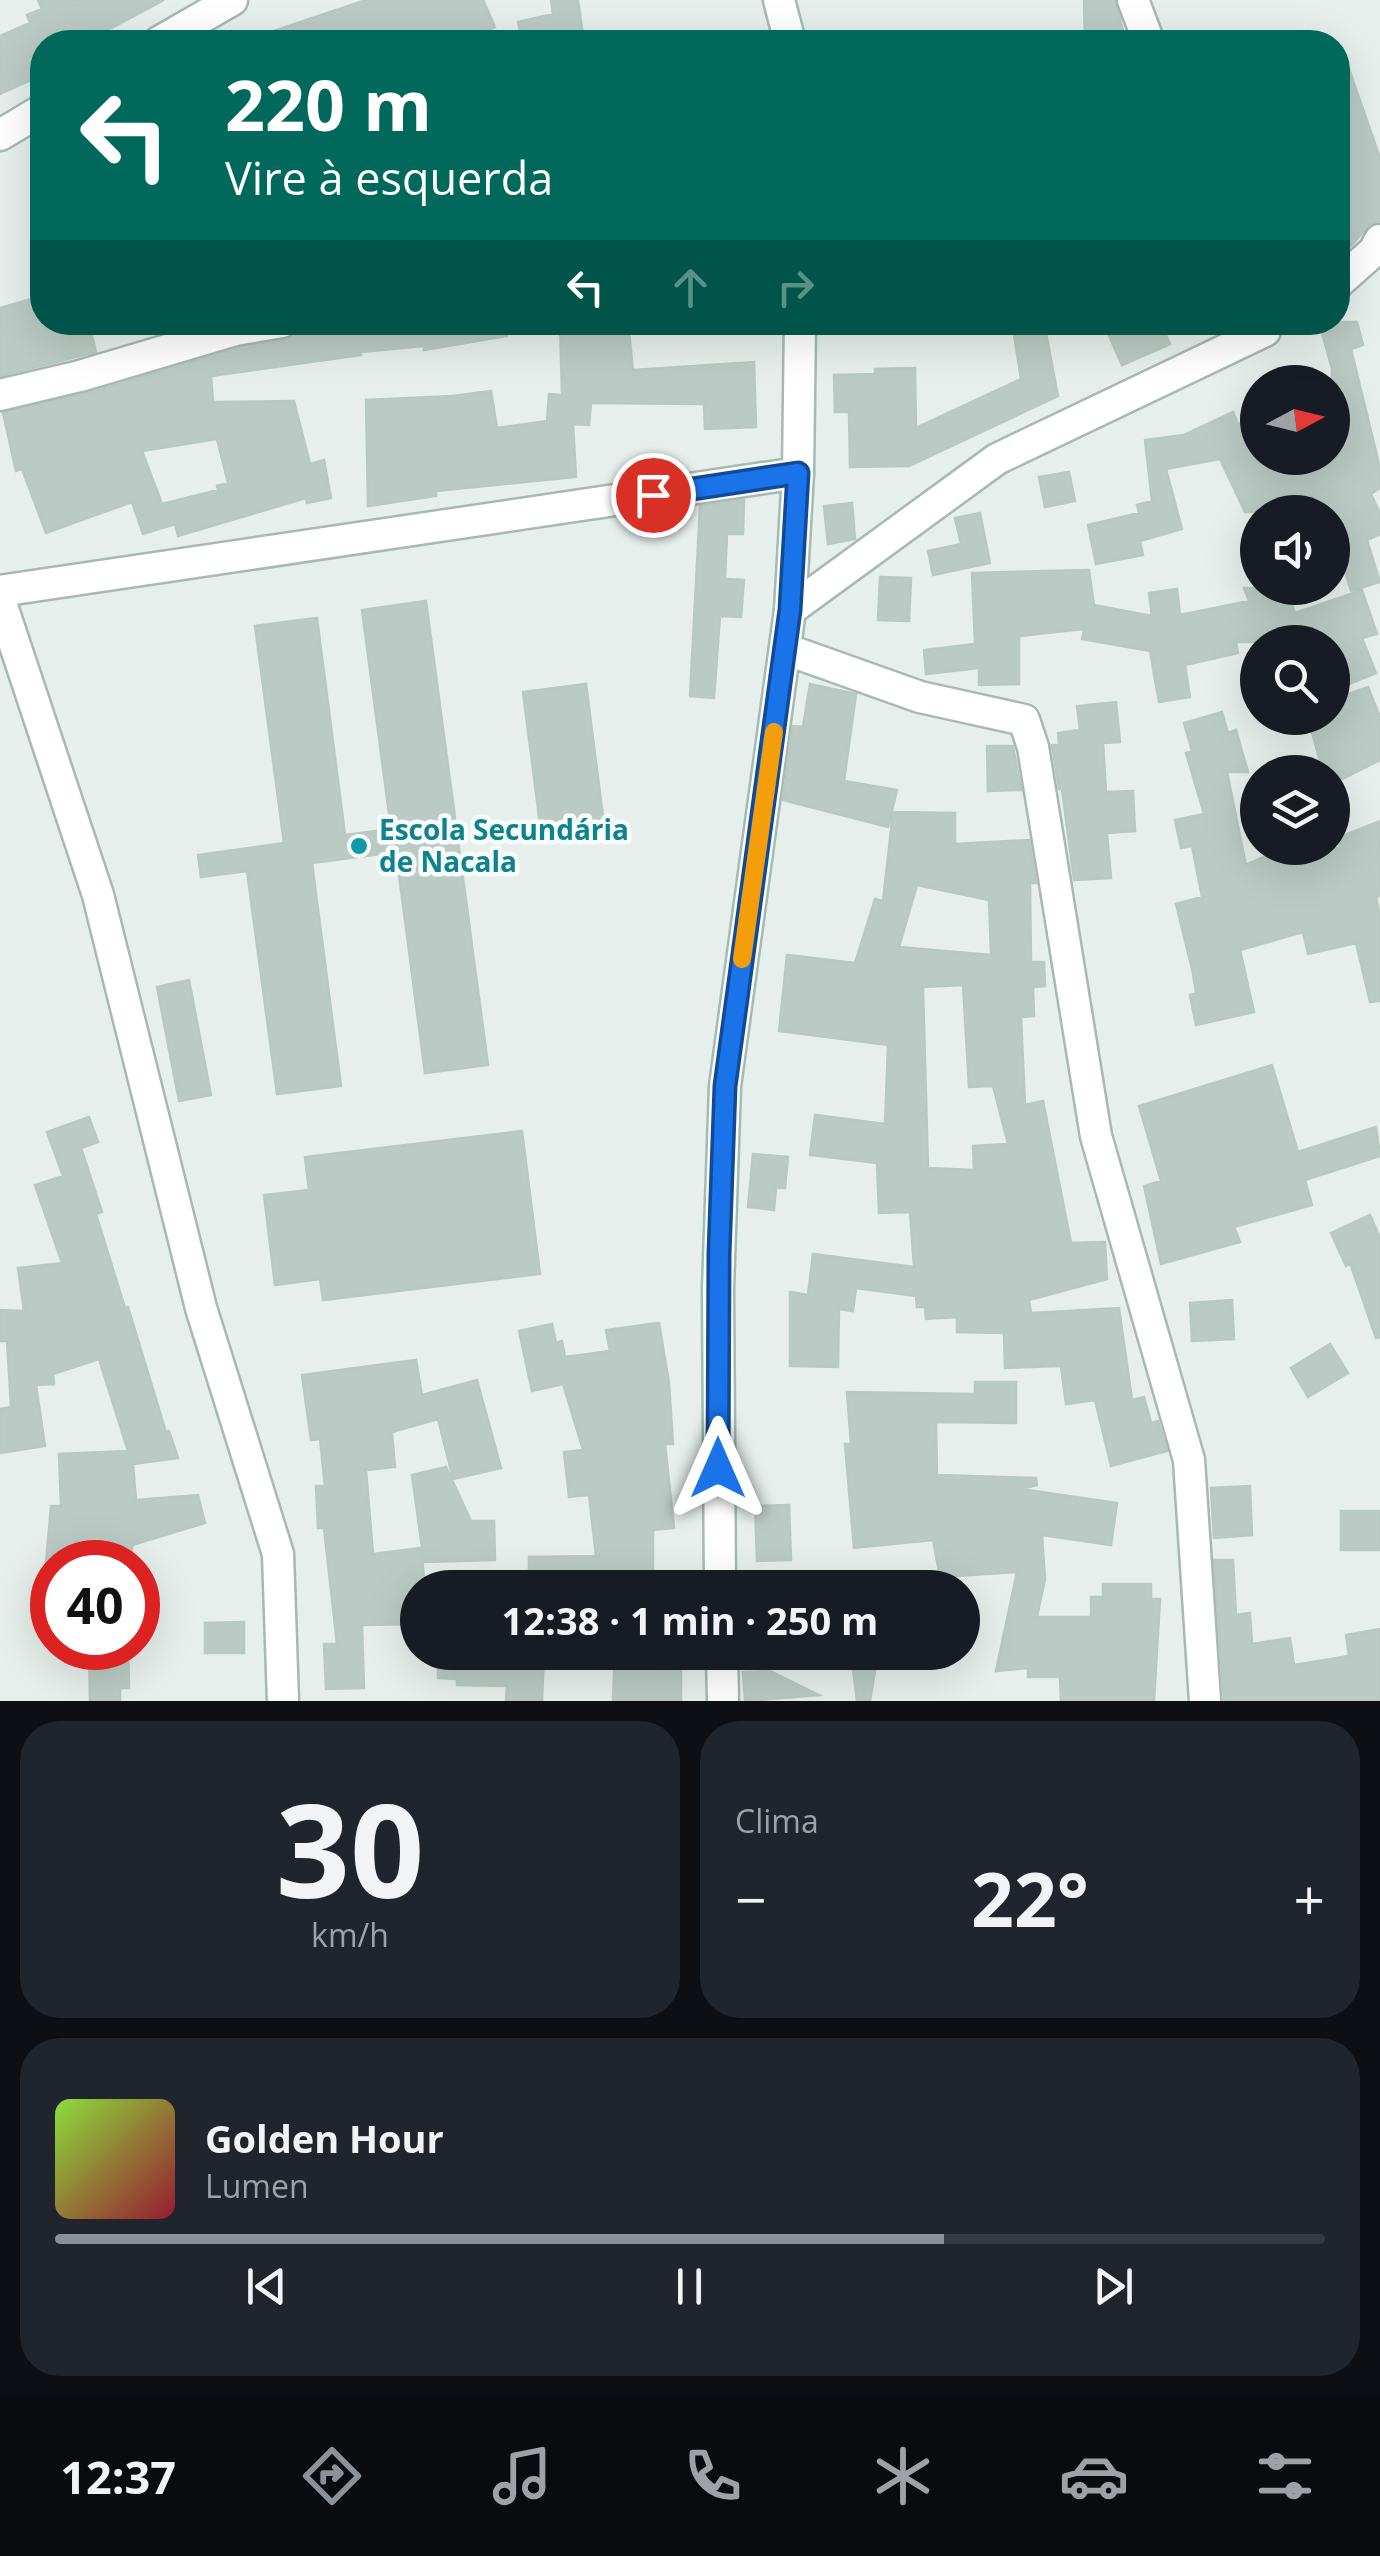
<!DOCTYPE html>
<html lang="pt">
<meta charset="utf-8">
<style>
body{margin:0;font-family:"Open Sans",sans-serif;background:#20242c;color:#f1f3f6;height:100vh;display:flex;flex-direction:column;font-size:38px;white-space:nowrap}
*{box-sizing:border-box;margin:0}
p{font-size:32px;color:#9ea1a6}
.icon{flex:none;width:55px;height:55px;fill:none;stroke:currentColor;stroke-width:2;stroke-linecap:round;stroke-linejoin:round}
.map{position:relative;height:1701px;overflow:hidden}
.side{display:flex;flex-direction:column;gap:20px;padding:20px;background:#0d0f14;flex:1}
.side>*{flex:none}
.top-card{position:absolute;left:30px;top:30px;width:1320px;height:305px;border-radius:40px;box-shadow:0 10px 40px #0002;background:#00695c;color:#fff;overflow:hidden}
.needle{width:65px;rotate:83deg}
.fabs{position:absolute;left:1240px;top:365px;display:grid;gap:20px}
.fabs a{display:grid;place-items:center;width:110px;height:110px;border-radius:50%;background:#171b24;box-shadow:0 10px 40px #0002;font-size:50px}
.speed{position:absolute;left:30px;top:1540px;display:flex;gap:20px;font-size:50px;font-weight:700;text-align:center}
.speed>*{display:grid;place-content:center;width:130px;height:130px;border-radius:50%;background:#171b24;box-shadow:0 10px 40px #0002;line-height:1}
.speed .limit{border:15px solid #d22;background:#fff;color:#111}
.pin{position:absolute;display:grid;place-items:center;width:85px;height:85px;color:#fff;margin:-42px;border:5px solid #fff;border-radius:50%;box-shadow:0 2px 10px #0007}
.me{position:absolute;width:110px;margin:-55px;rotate:0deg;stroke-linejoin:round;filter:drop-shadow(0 0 8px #0008)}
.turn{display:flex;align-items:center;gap:35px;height:210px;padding:0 30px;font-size:45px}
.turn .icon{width:130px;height:130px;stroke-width:2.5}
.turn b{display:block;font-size:70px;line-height:85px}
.lanes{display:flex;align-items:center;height:95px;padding:0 30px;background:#0003;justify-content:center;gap:50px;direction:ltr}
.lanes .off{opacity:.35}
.big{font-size:75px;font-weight:700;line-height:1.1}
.side .card{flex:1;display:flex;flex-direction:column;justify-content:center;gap:15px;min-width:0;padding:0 35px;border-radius:40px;background:#20242c}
.side .dial{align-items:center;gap:0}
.dial b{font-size:130px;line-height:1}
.song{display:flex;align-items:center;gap:30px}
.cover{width:120px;height:120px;border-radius:15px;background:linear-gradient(135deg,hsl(90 70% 55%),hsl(350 70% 35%))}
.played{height:10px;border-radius:5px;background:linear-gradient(90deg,#8c9099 70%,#363941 70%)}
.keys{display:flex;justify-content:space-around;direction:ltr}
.heat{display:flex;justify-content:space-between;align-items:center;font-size:55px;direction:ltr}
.side .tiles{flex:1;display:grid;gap:20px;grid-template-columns:1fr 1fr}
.card:last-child{grid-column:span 2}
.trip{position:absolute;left:400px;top:1570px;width:580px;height:100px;border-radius:50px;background:#171b24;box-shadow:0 10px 40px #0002;font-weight:700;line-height:100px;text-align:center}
.tabs{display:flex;height:160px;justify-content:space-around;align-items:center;background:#090b0e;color:#9ea1a6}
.tabs .icon{width:70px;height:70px}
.tabs .selected{color:#8c9099}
.tabs b{font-size:45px;color:#f1f3f6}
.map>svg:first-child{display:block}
.building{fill:#bbcac4;stroke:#b8c9c2;stroke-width:2.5;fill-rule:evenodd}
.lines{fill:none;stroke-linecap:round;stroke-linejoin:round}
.street-casing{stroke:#a8b8b2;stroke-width:35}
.secondary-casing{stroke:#a4bbb3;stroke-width:35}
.street{stroke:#fff;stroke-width:30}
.secondary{stroke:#fff;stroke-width:30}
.route-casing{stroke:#114b97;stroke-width:25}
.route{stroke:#1a73e8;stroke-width:18}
.slow{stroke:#f59e0b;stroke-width:18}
.culture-dot{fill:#0f9aa8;stroke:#f7fbf9;stroke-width:4}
.labels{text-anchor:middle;stroke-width:9;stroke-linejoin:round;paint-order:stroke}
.culture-label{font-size:28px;font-weight:bold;fill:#0d838f;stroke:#f7fbf9;text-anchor:start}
</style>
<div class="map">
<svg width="1380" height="1701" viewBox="0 0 1380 1701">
<rect width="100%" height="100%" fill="#e6efeb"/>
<!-- building -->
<path class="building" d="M38,0H164L104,32L109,42H42V75L0,94V36L30,23L27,15L42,9Z
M366,0H483L495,27L461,42H254L253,38Z
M551,0H578L584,42H523L518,22L553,14Z
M1084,0H1115L1126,42H1085Z
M1341,46L1380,158V221L1369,225L1350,247L1338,227V47Z
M42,296V322H89L96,352L0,376V308Z
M332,322H506L507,336L424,350V346L360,352L361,355L211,376L213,402L294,401L310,464L324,460L331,498L307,503L306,498L178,536L175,524L143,534L132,502L46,533L22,469L16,471L3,413L84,394L239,348L286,340L295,336L300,325ZM217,439L228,483L217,486L218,490L162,504L142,451Z
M560,322H628L633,370L754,362L756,427L705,429L704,404L591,403L589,425L573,424L576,477L436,491V496L368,506L366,400L452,396L491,391L497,428L547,421L549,394L562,395Z
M1012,322H1044L1058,396L909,466L850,467L849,412H835L834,375L875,374V369L915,368L916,428L1021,379Z
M1103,322H1160L1170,344L1122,365Z
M1319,322H1357L1363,345L1351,349L1380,468V488L1371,494L1380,513V534L1367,540L1380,582L1351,591L1343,565L1348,563L1332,530V512H1245L1220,459L1166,469L1182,529L1140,541L1143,555L1096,564L1088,525L1139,513L1137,505L1152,501L1145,440L1184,435L1233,412L1238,424L1243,422L1258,458H1332V369Z
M1069,472L1075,501L1045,507L1039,477Z
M744,500L743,534H727L725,579L744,580L741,617L720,616L714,698L690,696L700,506Z
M852,503L855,539L828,544L824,506Z
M980,513L990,563L933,575L928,551L961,544L955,518Z
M1089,570L1094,605L1152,616L1149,593L1177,589L1180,615L1249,601L1244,588H1286L1295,613L1362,590L1377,634L1362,638L1376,673L1349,684L1334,642H1236L1238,653L1185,665L1190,697L1159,702L1150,651L1082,639L1084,629L1019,636V684L979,685V668L926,674L924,650L975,644L972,573Z
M880,577L911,578L909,621L878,620Z
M426,601L488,1065L425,1073L396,852L312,863L341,1086L277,1094L247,871L201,877L198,855L284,843L255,626L317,618L345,835L391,829L362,610Z
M586,684L604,824L541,832L523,692Z
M810,684L856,694L844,781L897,790L888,827L783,800L793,726L803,727Z
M1368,687L1380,717V760L1332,784V772H1323L1308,718H1332V700Z
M1116,702L1120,742L1103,743L1106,792L1133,791L1135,831L1107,833L1111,878L1074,880L1062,789H1059L1052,745H1059L1058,733L1080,730L1077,706Z
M1222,712L1228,733L1236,730L1248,772H1227L1246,865L1283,848H1341L1337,838L1380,821V896L1376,897L1380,916V1001L1370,1002L1356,943L1308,954L1303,932L1240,950L1254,1012L1196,1025L1190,995L1196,993L1193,973L1176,904L1202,897L1192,846L1181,848L1175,820L1204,814L1186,753L1192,751L1184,723Z
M987,746H1013L1021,790L988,791Z
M893,812L955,813V844L1029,840L1036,883H1030L1031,962H1044L1045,986L1033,987L1034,1016L1021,1017L1025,1105L1043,1101L1071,1243L1105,1242L1107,1279L1029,1300L1031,1313L1119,1308L1132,1400L1144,1397L1151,1423L1158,1421L1167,1451L1111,1466L1095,1400L1066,1404L1061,1366L1005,1368L1004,1333L957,1332V1317L926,1319L925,1307H917L916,1296L856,1288L853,1311L839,1309L838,1367L790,1366V1292L808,1295L813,1254L914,1267L910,1212L879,1213L877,1163L810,1155L815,1115L885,1124L888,1045L779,1031L787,955L855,963L875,899L883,901ZM917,885L989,900L991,955L899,947ZM963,985L969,1087L993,1086L1008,1144L973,1146L974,1170L928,1168L923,987Z
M189,980L211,1095L179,1101L157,987Z
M1272,1065L1298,1152L1376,1127L1380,1156L1305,1180L1312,1205L1234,1227L1240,1242L1161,1264L1144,1186L1161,1181L1139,1106Z
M89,1117L98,1142L81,1148L102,1212L96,1214L125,1308L128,1307L166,1432L169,1431L178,1458L133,1464L136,1500L198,1495L205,1523L132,1545V1562H46L51,1506H61L59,1454L128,1451L99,1359L53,1374L54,1384L36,1385L45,1446L0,1453V1409L11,1407L7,1341H0V1310L24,1311L18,1268L62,1263L35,1185L63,1176L47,1132Z
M522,1131L540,1274L323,1300L320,1279L275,1285L264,1195L309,1190L305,1157Z
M753,1154L788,1157L785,1188H776L774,1210L748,1207Z
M1370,1215L1380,1238V1337L1376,1338L1350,1263L1346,1266L1331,1233Z
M1232,1300L1234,1339L1192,1341L1190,1303Z
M659,1323L669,1383L673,1444H665L674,1528L653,1530V1588H529V1557L596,1556L589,1495L569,1497L564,1452L583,1450L563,1384L532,1391L519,1331L552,1324L556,1343L562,1341L565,1357L610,1351L606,1330Z
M1330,1344L1348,1373L1308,1397L1291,1368Z
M416,1360L422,1395L477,1380L501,1468L453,1479L438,1419L392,1432L395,1467L366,1470L373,1554L421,1548L425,1588H418V1624L362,1625L364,1688L326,1689L324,1644H337L324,1528H318L316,1486H325L320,1439L311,1440L302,1375Z
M975,1382H1016V1423L936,1422L937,1475L1036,1478L1037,1485L1021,1489L1117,1503L1111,1545L1042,1535L1045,1579L1037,1617H1091V1597H1103V1584H1151V1599H1160L1154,1701H1061L1060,1677H1028V1668L996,1671L1017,1572L940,1577L933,1540L854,1548L845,1444H851L847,1392L975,1394Z
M446,1467L471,1521H494L495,1560L424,1562L412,1475Z
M1250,1486L1252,1535L1214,1538L1211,1488Z
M789,1505L791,1560L757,1561L755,1506Z
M1341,1511H1380V1550H1341Z
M1214,1560H1233L1236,1615L1250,1613L1252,1644L1290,1638L1294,1665L1349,1656L1346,1635L1380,1629V1701H1224Z
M244,1622V1653H205V1623Z
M89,1648H128L129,1688H120V1701H90Z
M438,1652H544L542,1701H506L507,1686L457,1685V1679L438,1678Z
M615,1652H650V1668L681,1671V1701H613Z
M851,1652H878L870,1701H857Z
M770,1671L819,1695L745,1701L743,1672Z"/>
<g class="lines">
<defs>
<path id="street" d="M1133,0L1149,42
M159,42L232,0
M0,135L42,110
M1338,283L1374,251L1380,240
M0,395L80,376L235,330L282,322
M0,591L798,473
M0,600L98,895L201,1308L278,1554L283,1701
M790,610L997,459L1265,331L1262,322
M785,649L920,697L1024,720L1033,747L1096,1136L1189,1460L1205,1701"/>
<path id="secondary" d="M779,0L790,42
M720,1588L718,1289L725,1086L790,610L798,473L800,322
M722,1652L723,1701"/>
</defs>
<!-- street casing -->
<use href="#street" class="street-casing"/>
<!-- secondary casing -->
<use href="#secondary" class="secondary-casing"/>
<!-- street -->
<use href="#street" class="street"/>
<!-- secondary -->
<use href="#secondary" class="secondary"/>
</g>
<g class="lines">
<defs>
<path id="route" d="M653,495L798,473L790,610L725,1086L719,1254L718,1468"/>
</defs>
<!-- route casing -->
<use href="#route" class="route-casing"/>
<!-- route -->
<use href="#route" class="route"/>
<!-- slow -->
<path class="slow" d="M742,959L774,732"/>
</g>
<!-- markers -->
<circle class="culture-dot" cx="359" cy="846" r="10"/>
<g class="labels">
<!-- culture labels -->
<g class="culture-label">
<text x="379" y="840">Escola Secundária<tspan x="379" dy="32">de Nacala</tspan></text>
</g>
</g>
</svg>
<div class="fabs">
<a><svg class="needle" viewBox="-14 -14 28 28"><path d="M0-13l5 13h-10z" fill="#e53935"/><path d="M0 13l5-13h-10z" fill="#9ea1a6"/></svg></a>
<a><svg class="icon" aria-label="sound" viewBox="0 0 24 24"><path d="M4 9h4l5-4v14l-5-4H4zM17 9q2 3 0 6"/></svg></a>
<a><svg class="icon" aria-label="search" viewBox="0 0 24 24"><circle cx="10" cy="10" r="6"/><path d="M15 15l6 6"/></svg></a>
<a><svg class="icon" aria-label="layers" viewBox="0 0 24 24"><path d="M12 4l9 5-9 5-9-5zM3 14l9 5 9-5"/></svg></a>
</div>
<div class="speed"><div class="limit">40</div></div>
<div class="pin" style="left:653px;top:495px;background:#d93025"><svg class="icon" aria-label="arrive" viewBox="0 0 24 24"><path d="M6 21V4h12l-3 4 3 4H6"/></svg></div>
<svg class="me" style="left:718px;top:1468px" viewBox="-20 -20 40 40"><path d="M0-17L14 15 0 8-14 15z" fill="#1a73e8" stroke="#fff" stroke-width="4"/></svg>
<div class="trip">12:38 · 1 min · 250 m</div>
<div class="top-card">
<div class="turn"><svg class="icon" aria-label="left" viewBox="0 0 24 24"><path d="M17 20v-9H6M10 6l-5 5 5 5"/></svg><div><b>220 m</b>Vire à esquerda</div></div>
<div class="lanes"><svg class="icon" aria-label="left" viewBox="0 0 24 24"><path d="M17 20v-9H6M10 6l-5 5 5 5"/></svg><svg class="icon off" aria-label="ahead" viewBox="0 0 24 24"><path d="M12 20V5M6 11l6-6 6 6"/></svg><svg class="icon off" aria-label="right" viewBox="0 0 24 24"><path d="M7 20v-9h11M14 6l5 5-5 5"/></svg></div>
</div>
</div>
<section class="side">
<div class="tiles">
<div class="card dial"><b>30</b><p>km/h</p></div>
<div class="card"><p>Clima</p>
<div class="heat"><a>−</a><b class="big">22°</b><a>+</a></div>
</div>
<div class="card">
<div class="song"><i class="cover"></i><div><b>Golden Hour</b><p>Lumen</p></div></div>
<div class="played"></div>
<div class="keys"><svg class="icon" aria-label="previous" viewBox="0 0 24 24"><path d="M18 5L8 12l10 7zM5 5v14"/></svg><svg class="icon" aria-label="pause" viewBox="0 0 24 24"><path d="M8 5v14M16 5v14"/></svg><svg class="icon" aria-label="next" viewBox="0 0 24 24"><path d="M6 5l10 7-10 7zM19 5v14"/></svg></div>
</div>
</div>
</section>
<nav class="tabs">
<b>12:37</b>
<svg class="icon selected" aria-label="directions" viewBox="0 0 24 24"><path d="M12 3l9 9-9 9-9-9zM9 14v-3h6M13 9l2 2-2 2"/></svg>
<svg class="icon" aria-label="music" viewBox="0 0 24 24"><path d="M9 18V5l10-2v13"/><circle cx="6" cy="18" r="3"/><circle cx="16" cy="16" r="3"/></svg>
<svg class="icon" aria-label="phone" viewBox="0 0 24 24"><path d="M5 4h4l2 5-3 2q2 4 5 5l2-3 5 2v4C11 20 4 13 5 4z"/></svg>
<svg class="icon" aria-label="climate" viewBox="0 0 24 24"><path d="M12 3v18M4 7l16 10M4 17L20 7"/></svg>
<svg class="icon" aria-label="car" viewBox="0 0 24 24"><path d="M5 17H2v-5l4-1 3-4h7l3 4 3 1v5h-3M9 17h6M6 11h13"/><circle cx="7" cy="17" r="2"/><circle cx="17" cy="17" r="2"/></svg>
<svg class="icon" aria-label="filters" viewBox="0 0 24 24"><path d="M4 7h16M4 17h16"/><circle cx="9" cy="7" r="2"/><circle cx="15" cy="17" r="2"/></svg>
</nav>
